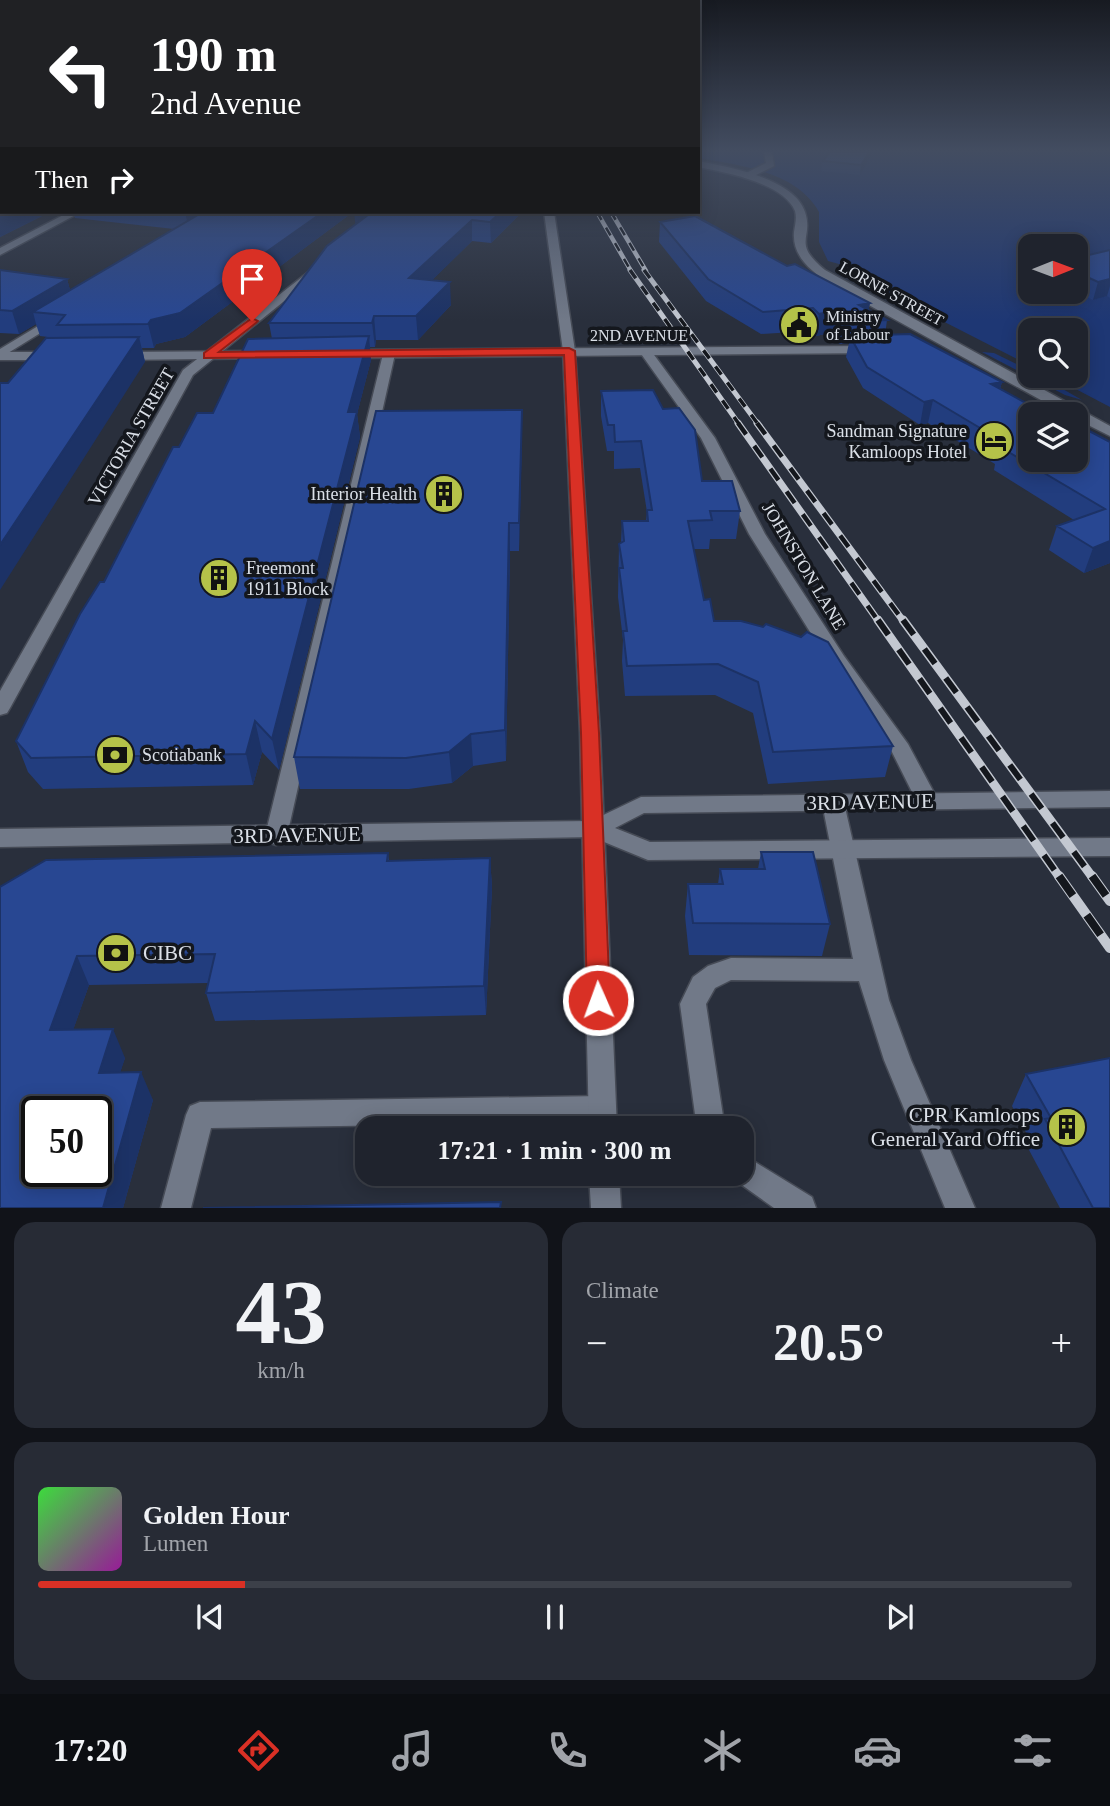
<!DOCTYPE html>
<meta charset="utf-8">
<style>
body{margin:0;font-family:Georgia,serif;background:#272b35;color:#f1f3f6;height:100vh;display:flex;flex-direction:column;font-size:26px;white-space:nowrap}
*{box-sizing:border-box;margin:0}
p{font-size:23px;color:#a1a4aa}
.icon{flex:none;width:38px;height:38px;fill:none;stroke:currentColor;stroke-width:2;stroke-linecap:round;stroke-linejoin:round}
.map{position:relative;height:1208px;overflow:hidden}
.details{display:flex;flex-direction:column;gap:14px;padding:14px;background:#111319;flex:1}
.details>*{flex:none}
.banner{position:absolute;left:0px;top:0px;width:700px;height:214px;box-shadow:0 4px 18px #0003,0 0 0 2px #3c4049;background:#202124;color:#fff;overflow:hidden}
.needle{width:46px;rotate:89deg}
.tools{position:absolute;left:1018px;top:234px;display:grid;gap:14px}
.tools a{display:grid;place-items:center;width:70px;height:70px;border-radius:14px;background:#1f232d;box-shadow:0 4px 18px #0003,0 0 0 2px #3c4049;font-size:35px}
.speed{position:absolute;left:21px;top:1096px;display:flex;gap:14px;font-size:35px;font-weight:700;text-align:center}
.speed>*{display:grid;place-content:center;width:91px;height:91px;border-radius:50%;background:#1f232d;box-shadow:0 4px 18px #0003,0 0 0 2px #3c4049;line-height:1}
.speed .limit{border:4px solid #111;border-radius:10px;background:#fff;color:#111}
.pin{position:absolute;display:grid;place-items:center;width:60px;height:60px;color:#fff;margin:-72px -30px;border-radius:50% 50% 50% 0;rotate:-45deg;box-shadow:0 0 7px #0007}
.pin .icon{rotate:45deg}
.me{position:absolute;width:77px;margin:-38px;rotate:358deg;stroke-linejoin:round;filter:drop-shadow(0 0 5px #0008)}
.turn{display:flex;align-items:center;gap:24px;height:147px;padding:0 35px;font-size:32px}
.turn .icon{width:91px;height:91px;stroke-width:2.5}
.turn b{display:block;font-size:49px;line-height:60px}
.then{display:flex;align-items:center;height:66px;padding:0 35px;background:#0003;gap:14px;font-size:26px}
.big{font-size:52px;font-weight:800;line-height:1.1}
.details .tile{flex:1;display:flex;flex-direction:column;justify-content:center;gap:10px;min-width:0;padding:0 24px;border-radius:21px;background:#272b35}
.details .dial{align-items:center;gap:0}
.dial b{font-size:91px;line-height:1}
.song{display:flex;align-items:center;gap:21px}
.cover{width:84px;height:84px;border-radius:10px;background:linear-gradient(135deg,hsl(120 70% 55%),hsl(300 70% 35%))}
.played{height:7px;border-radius:4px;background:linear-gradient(90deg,#d93025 20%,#3c4049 20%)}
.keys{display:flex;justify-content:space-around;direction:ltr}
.heat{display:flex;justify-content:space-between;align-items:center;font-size:38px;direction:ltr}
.details .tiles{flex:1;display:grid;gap:14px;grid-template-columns:1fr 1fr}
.tile:last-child{grid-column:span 2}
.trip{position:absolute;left:355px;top:1116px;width:399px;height:70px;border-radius:21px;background:#1f232d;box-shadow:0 4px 18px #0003,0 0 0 2px #3c4049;font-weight:800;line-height:70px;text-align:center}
.dock{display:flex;height:112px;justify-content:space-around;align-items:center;background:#0c0e12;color:#a1a4aa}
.dock .icon{width:49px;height:49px}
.dock .selected{color:#d93025}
.dock b{font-size:32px;color:#f1f3f6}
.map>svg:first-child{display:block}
.green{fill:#1e3774;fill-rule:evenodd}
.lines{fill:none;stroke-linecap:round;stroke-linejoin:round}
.service-casing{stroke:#464b56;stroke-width:3}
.minor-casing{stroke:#464b56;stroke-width:3}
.tertiary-casing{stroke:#464b56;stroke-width:3}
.secondary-casing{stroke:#464b56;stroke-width:3}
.service{fill:#717988;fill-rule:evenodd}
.minor{fill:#717988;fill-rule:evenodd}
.tertiary{fill:#717988;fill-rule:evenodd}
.secondary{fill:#717988;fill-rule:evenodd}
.rail-far4-casing{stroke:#c3c8d1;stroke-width:4.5}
.rail-far3-casing{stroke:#c3c8d1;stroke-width:5}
.rail-far2-casing{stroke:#c3c8d1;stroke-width:7}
.rail-far1-casing{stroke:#c3c8d1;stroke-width:9}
.rail-casing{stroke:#c3c8d1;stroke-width:10}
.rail-far4{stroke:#14171d;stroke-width:2.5;stroke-dasharray:9;stroke-linecap:butt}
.rail-far3{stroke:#14171d;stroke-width:3.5;stroke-dasharray:10;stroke-linecap:butt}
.rail-far2{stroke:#14171d;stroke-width:4.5;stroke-dasharray:14;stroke-linecap:butt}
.rail-far1{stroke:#14171d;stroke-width:6;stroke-dasharray:18;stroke-linecap:butt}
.rail{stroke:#14171d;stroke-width:8;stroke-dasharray:24;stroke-linecap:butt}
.wall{fill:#223d7e}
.shaded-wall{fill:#1c3266}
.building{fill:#284792;stroke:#1c3266;stroke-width:2;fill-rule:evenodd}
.route{fill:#d93025;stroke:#8d1f18;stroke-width:2}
.labels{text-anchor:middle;stroke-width:7;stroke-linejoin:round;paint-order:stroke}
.far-street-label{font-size:16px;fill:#dbe0e8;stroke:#14171d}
.far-poi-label{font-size:16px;fill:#dbe0e8;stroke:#14171d;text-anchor:start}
.poi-label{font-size:18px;fill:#dbe0e8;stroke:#14171d;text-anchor:end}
.street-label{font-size:18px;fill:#dbe0e8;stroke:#14171d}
.near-street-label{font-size:21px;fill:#dbe0e8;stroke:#14171d}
.near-poi-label{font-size:21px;fill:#dbe0e8;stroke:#14171d;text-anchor:start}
</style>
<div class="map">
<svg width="1110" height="1208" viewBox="0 0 1110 1208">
<rect width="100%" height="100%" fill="#292f3c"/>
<!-- green -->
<path class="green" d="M698,152H1110V407L1051,376H1076V331H1031V366L872,285L850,267L828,261L819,242V212C797,172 740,165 698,158ZM1031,247H1076V292H1031Z
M982,352L994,353L1031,371V376H1040L1082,400L1065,395Z"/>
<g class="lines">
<defs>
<path id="service" d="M764,152H772L774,166L750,178H744V174L766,163Z
M53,317L63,319L0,358V349Z
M641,348H649L715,438L765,534L844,656L908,744L939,802L936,808L928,810L920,808L892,752L830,664L749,534L701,438L639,351Z
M389,350L395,354L287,836L284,842L276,845L268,842L265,836L383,354Z
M833,795L841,797L844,803L889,1000L911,1060L975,1208H945L884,1060L859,981L731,980L715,988L706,1004L725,1129H697L680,1004L693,977L708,966L731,958L853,959L822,803L825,797Z
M602,1096L612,1100L616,1109L612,1118L602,1122L211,1128L191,1208H161L186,1115L190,1106L200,1102Z
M742,1154L812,1197L816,1208H774L732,1178L730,1174H742Z"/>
<path id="minor" d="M871,346L875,347V353L346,358L340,354L346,350Z
M262,351L268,355L266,358L122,360L116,356L122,352Z
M0,352H52L58,356L52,360H0Z"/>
<path id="tertiary" d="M698,161C728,167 794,178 805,212C814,239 791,242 825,270L1110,426V436L1076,419V415H1068L829,283C811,271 792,256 794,232C795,225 797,218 795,211C784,183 724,172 698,167Z
M311,270L320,272L193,375L10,708L7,713L0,715V691L183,370Z
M1110,791V807L644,813L615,828L650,842L1110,838V856L648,860L592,837L0,847V829L591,821L641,797Z"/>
<path id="secondary" d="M69,212H81L0,255V248Z
M544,212H554L575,351L600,733L617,1129H589L580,733L563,351Z
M589,1174H619L621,1208H591Z"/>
</defs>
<!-- service casing -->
<use href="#service" class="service-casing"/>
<!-- minor casing -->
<use href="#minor" class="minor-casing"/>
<!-- tertiary casing -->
<use href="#tertiary" class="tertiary-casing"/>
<!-- secondary casing -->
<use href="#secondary" class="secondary-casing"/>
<!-- service -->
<use href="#service" class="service"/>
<!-- minor -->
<use href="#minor" class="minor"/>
<!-- tertiary -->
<use href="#tertiary" class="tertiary"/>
<!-- secondary -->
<use href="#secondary" class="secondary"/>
<defs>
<path id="rail-far4" d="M597,212L631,271
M611,212L646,271"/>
<path id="rail-far3" d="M630,270L739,424
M644,270L758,424"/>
<path id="rail-far2" d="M738,423L879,622
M757,423L904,622"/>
<path id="rail-far1" d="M878,620L1060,878
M903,620L1093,878"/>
<path id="rail" d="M1059,876L1110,948
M1092,876L1110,901"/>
</defs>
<!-- rail-far4 casing -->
<use href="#rail-far4" class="rail-far4-casing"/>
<!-- rail-far3 casing -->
<use href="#rail-far3" class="rail-far3-casing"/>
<!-- rail-far2 casing -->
<use href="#rail-far2" class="rail-far2-casing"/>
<!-- rail-far1 casing -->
<use href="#rail-far1" class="rail-far1-casing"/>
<!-- rail casing -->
<use href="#rail" class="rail-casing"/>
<!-- rail-far4 -->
<use href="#rail-far4" class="rail-far4"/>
<!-- rail-far3 -->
<use href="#rail-far3" class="rail-far3"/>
<!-- rail-far2 -->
<use href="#rail-far2" class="rail-far2"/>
<!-- rail-far1 -->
<use href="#rail-far1" class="rail-far1"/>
<!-- rail -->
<use href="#rail" class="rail"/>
</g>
<!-- wall -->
<path class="wall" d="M0,152H2V212H64L56,216L44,215L0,237Z
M873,152L860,175L821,171L823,161Z
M73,212H353L185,337L156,344L154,348H142L145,362L8,383L56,338L40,336L36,324L19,334L0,333V270L67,279L70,290L174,229L75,218Z
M522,212L491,243L472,241L432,280L451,305L418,340H376L375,347H370L371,360L357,414L360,437L279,770L262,752L253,785L43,789L28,772L16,741L179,447L213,413L272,339L269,323L355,225Z
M660,222L870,303L868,310L887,320L885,335L1002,382L1000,389L1031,415L1110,442V563L1084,573L1049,550L1057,526L1074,520L994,470L995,464L928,423L920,425L863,388L846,357L849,343L839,344L834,332L816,336L810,331L761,334L706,301L659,242Z
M1110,250V298L1107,296L1093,300L1076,292V258Z
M601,391L702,481L740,511L736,539H710L709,549H694L704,600L714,621L893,746L885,777L768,784L753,713L715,695L625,696L622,661L623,640L618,597L619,544L621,543L622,521H646L647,512L640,468L614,469V451H607L601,416Z
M522,436L519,551H510L506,761L473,766L452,783L409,789H300L294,757Z
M761,852L830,924L822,956L689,955L685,916L688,884H718L720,869H758Z
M388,853L389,861L490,858L492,887L486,1015L215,1021L206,993L208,983L89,985L73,1030L125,1058L120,1072L153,1100L123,1208H0V887Z
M1026,1074L1110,1208H1060L1029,1150L1032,1144L1012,1106Z"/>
<!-- shaded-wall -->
<path class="shaded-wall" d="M869,152H873L860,175L861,165Z
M2,212H43L44,215L0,237V213Z
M54,212H64L56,216Z
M185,212H219L189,230Z
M323,212H353L185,337L156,344L154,348L148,324L151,320Z
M354,212H380L356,231Z
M501,212H522L491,243L490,222Z
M472,220V241L411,301L409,278Z
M67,279L73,301L33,312L36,324L19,334L12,311Z
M1110,279V286L1107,296L1093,300L1098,282Z
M450,282L451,305L418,340L416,316Z
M870,303L866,320L859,305Z
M837,310L834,332L816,336L819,314Z
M374,316L376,340L375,347L372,323Z
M369,336L371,360L357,414L360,437L279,770L272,739L348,412Z
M139,337L145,362L0,590V545Z
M1002,382L996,403L991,384Z
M933,400L928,423L920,425L924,402Z
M522,410V436L519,551V523Z
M509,523L510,551L506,761L505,730Z
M1110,541V563L1084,573L1093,548Z
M255,721L262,752L253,785L246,754Z
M471,734L473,766L452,783L449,752Z
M490,858L492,887L486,1015L484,986Z
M77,956L89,985L63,1059L50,1030Z
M113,1029L125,1058L111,1101L99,1073Z
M141,1072L153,1100L123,1208H103Z"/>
<!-- building -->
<path class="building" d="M830,152H869L861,165L823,161Z
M2,159V212L0,213V160Z
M203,212H323L180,313L151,320L148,324L57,325L65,315L33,312Z
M372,212H501L490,222L472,220L409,278L450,282L416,316H374L372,323H269L327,246Z
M695,216L787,266L795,264L870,303L859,305L887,320L843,321L837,310L819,314L813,308L763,312L708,279L660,222Z
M1110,250V279L1098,282L1076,272V258Z
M0,270L67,279L12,311L0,310Z
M910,334L1002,382L991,384L1048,415H1031V460H1076V424L1110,442V541L1093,548L1057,526L1105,509L1000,447L1007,444L933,400L924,402L867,367L850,336Z
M369,336L348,412H357L272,739L255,721L246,754L31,758L16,741L80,614L100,582H104L173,447H179L197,413H213L248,339Z
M139,337L0,545V383H8L46,338Z
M653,390L663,409L679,408L695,430L702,481H732L740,511H710L712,520L688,521L704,600L710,599L714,621H741L763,627L766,624L801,637L807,632L828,642L893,746L773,752L758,682L718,664L627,666L623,631H627L619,568H623L619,544L624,541L622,521H648L647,510H652L641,441L615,442L614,425H608L601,391Z
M522,410L519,523H509L505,730L471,734L449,752L406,758L294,757L376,411Z
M761,852H813L830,924L693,923L688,884H723L720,869H765Z
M388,853L387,861L490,858L484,986L206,993L215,954L77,956L50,1030L113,1029L99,1073L141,1072L103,1208H0V887L46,860ZM37,1111H96V1171H37Z
M1110,1058V1208H1093L1045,1119L1051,1118L1026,1074Z
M501,1202L500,1208H203Z"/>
<!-- sky -->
<linearGradient id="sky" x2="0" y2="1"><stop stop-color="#171a21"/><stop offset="0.47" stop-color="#434d61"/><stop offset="1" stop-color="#434d61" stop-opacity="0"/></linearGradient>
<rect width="1110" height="321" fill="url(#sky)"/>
<!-- route -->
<path class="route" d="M252,318L258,321L256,323L219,352L569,348L575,351L599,733L610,1000L607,1007L598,1010L590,1007L587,1000L581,733L564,355L204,358V353Z"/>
<!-- icons -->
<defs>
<symbol id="civic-disc" viewBox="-11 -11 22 22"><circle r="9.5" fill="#b5c249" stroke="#14171d"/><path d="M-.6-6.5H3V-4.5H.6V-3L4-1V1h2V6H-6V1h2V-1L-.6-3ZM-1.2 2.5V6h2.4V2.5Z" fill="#111"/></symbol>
<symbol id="hotel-disc" viewBox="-11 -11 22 22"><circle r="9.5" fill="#b5c249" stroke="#14171d"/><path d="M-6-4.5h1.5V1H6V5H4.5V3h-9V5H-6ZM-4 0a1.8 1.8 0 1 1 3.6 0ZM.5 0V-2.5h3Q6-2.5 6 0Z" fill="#111"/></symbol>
<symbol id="building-disc" viewBox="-11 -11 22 22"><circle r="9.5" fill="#b5c249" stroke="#14171d"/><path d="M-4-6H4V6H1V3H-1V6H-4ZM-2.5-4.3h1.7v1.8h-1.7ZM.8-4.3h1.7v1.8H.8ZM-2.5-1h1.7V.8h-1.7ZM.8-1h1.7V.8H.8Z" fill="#111"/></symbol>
<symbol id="bank-disc" viewBox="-11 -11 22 22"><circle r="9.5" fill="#b5c249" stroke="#14171d"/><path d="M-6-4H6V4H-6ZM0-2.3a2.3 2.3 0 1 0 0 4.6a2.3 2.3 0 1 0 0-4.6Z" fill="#111"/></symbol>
</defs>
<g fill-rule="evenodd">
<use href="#civic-disc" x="777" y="303" width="44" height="44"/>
<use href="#hotel-disc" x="972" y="419" width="44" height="44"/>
<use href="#building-disc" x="422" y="472" width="44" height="44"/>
<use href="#building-disc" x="197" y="556" width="44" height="44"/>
<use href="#bank-disc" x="93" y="733" width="44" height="44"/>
<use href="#bank-disc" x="94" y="931" width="44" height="44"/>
<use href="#building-disc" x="1045" y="1105" width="44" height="44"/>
</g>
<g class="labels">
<!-- far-street labels -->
<g class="far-street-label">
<text transform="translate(892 293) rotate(29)" y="6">LORNE STREET</text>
<text x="639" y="341">2ND AVENUE</text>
</g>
<!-- far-poi labels -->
<g class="far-poi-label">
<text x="826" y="322">Ministry<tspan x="826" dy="18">of Labour</tspan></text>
</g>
<!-- poi labels -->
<g class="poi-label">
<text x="967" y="437">Sandman Signature<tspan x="967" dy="21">Kamloops Hotel</tspan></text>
<text x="417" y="500">Interior Health</text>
<text x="246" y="574" text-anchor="start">Freemont<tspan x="246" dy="21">1911 Block</tspan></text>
<text x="142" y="761" text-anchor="start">Scotiabank</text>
</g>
<!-- street labels -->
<g class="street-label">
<text transform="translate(131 437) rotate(-60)" y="6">VICTORIA STREET</text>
<text transform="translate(804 566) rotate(59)" y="6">JOHNSTON LANE</text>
</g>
<!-- near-street labels -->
<g class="near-street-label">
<text transform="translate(870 802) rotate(-1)" y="7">3RD AVENUE</text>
<text transform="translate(297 835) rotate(-1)" y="7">3RD AVENUE</text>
</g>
<!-- near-poi labels -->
<g class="near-poi-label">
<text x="143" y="960">CIBC</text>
<text x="1040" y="1122" text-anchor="end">CPR Kamloops<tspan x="1040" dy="24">General Yard Office</tspan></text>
</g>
</g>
</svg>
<div class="tools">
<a><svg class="needle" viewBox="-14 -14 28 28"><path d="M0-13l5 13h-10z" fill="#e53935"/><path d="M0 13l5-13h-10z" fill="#a1a4aa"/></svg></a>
<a><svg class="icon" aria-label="search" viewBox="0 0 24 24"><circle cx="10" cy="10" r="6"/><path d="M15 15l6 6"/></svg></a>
<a><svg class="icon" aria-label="layers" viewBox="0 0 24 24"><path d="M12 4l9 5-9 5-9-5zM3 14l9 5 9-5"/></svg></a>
</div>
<div class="speed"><div class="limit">50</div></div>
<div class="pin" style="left:252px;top:321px;background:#d93025"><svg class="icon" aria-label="arrive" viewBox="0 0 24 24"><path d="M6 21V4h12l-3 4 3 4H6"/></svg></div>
<svg class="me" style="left:598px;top:1000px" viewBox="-20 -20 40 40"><circle r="17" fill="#d93025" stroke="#fff" stroke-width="3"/><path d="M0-11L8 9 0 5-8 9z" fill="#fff"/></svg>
<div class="trip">17:21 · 1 min · 300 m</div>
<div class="banner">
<div class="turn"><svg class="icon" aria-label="left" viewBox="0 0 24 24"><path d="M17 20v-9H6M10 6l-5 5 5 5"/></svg><div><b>190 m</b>2nd Avenue</div></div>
<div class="then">Then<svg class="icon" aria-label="right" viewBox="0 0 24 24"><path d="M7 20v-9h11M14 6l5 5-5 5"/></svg></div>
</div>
</div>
<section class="details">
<div class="tiles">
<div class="tile dial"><b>43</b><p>km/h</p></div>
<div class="tile"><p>Climate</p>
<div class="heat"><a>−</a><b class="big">20.5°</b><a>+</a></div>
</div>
<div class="tile">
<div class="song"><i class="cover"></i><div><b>Golden Hour</b><p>Lumen</p></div></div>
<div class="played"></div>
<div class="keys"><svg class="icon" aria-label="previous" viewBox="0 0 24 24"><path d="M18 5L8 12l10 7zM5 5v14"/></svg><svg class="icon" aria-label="pause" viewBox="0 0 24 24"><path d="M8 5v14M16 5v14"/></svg><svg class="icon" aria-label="next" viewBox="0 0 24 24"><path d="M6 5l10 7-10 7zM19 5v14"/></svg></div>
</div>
</div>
</section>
<nav class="dock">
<b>17:20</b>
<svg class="icon selected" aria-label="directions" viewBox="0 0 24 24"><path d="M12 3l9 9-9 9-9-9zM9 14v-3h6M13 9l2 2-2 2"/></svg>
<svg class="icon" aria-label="music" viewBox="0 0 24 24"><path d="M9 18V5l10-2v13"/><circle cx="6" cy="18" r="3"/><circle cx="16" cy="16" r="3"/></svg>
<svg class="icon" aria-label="phone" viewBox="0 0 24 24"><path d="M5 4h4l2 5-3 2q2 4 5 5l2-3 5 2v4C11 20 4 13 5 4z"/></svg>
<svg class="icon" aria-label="climate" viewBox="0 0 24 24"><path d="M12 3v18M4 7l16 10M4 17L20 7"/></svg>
<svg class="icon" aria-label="car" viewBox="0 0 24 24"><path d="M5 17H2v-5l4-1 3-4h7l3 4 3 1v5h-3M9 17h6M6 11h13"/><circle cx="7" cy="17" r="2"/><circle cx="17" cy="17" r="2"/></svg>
<svg class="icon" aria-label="filters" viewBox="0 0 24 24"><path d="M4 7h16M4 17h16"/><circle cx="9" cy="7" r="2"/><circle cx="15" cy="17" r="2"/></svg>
</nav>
